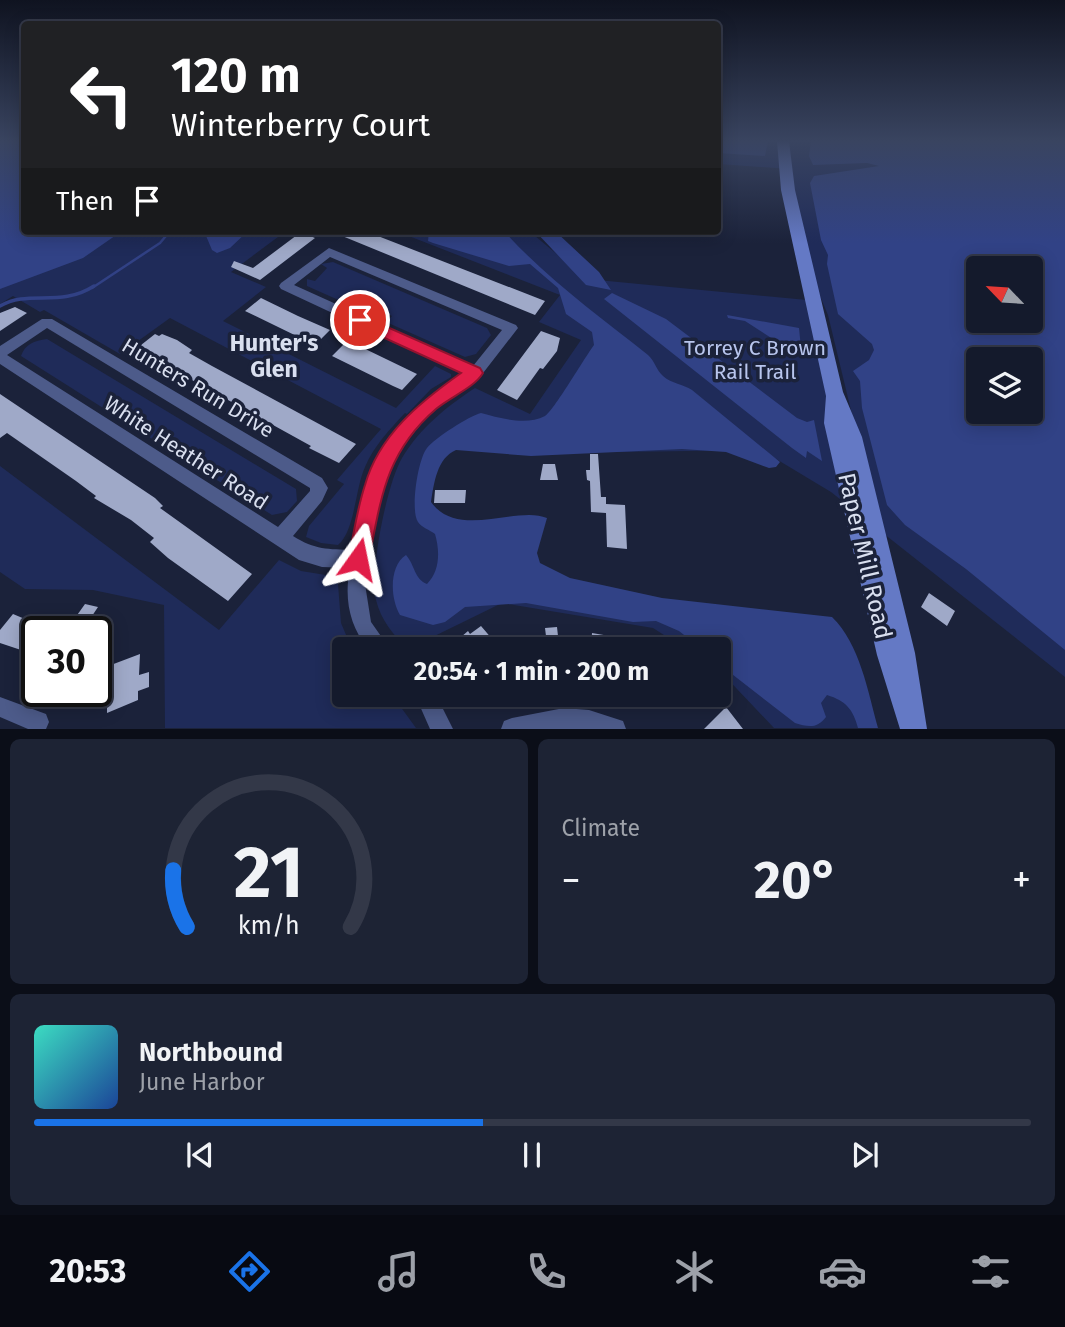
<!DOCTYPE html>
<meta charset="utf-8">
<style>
body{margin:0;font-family:"Fira Sans",sans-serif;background:#1d2334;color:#f1f3f6;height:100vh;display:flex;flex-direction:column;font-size:26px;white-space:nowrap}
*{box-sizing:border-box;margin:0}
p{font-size:23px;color:#9da1a9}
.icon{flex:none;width:38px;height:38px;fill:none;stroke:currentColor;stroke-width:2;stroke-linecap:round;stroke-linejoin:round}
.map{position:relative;height:729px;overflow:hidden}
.sheet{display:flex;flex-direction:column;gap:10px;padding:10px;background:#0b0e18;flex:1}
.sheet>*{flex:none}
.guide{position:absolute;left:21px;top:21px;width:700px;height:214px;border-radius:7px;box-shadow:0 4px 18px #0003,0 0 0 2px #333848;background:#202124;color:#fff;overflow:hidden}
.needle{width:46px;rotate:295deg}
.fabs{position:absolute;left:966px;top:256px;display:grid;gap:14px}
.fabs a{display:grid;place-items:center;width:77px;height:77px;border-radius:7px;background:#141a2c;box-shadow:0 4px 18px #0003,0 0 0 2px #333848;font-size:35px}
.speed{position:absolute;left:21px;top:616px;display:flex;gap:14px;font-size:35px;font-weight:700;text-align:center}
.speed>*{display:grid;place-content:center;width:91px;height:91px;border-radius:50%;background:#141a2c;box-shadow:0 4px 18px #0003,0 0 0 2px #333848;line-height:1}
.speed .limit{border:4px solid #111;border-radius:10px;background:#fff;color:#111}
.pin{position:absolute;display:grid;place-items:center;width:60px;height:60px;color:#fff;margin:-30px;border:4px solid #fff;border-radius:50%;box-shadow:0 2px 7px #0007}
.me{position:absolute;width:77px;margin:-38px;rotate:12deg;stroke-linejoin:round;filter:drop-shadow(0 0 5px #0008)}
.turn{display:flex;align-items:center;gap:24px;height:147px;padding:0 35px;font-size:32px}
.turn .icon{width:91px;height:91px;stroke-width:2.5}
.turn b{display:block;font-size:49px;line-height:60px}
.then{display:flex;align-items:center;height:66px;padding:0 35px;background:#0003;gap:14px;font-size:26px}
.big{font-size:52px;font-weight:700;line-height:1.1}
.sheet .card{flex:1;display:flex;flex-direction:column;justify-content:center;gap:10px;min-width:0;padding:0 24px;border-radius:10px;background:#1d2334}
.sheet .dial{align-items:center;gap:0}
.dial svg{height:182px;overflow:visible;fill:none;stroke:#333848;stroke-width:7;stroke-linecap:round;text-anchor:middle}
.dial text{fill:#f1f3f6;stroke:none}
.song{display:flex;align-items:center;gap:21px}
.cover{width:84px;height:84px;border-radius:10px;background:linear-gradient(135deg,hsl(170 70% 55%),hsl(220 70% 35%))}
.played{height:7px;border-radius:4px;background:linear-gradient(90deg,#1a73e8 45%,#333848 45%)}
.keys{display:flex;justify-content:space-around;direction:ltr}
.heat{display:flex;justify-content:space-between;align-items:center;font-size:38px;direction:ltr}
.sheet .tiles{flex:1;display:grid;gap:10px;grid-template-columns:1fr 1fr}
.card:last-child{grid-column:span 2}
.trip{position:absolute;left:332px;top:637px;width:399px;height:70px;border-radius:7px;background:#141a2c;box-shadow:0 4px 18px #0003,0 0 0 2px #333848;font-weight:700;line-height:70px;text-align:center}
.tabs{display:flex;height:112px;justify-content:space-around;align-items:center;background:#080a12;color:#9da1a9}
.tabs .icon{width:49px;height:49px}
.tabs .current{color:#1a73e8}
.tabs b{font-size:32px;color:#f1f3f6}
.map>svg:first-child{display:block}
.green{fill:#1f2b59;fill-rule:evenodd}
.forest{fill:#314286;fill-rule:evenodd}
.water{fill:#314185}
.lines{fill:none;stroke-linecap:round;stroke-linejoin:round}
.stream-far1{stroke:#314185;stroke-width:2.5}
.stream{stroke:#314185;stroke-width:3.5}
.building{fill:#9fa9c8}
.minor{fill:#4d5b8a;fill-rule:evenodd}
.secondary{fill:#6479c5;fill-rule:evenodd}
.route{fill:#e11d48;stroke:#92132f;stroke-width:2}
.labels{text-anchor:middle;stroke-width:7;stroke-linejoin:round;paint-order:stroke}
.park-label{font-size:21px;fill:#b8c5ed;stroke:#1b223a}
.street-label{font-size:21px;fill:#d9dfef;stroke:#1b223a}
.neighbourhood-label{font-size:23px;font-weight:bold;fill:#d9dfef;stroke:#1b223a}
.near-street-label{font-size:24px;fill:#d9dfef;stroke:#1b223a}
</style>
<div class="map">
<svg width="1065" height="729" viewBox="0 0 1065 729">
<rect width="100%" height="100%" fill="#1b223a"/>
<!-- green -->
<path class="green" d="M0,141H24V231H286L231,272L266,287L223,321L396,408L435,366L451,374V377L431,389L407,414L405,413C389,430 374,446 365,467C355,489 355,531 338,545L321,543L306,537L309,526L344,484L337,480L381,429L170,318L120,354L44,310L40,312L13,296L0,304Z
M718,141H1065V677L831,492L761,450L618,452L438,446L428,518L585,600L827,619L869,728H774L719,670V649H686L653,628L502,603L408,649C393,635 381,620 376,600C369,573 387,483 402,458C420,428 446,407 475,388L530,414L581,340L539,322L560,295L396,231H529L587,279L807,300L855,427L828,315L815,284L790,169L718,164ZM978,268H1031V320H978ZM978,359H1031V411H978Z
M333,262L487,328L491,335L476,354L465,357L386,322L392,316L350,297L343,302L307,286V279L315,281L327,268L321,264Z
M47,339L296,489L297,501L287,512L272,515L21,356C25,344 34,341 47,339Z
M0,466L219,630L279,560L301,571L332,576L338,584L341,623L352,649H345V695H392L416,728H165L164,605L93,590L25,589L0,572Z"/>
<!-- forest -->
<path class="forest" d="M0,141H24V231H122L83,258L0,289Z
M718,141H768L765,156L718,153Z
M811,141H1065V650L966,569L905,525L887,505L862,408L860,381L853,371L869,360L874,350L872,344L838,314L827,264L828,255L821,240L810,183L814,176L879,166L867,163L813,165L809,156ZM978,268H1031V320H978ZM978,359H1031V411H978Z
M429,231H504C546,278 599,316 648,355C655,361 656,370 663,376C672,384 683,384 692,390L780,462L776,467L769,468L726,452L682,449L531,456L456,450C437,458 434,483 431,502C458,540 517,505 547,518L537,553L540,563L570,578L662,598L832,617C860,644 868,692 878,728H858C853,709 846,701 827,695L821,703L826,717C817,729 808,727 795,723L719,664V649H702L679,631L656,621L633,622L526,603L465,607L445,622L433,625L400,615C390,598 389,566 406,555C415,565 414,579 427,584C440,571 440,551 435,534C430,530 421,527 418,522C410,510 418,459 427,448C435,438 469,416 481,413C500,418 526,426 545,416C553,412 585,357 594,345L592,332L566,314L558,288L530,264L509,266L433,243L428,241Z
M535,231H555L599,272L611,290L586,285Z
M612,293L666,319L797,418L807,422L814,420L822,461L807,451L806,458L792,448L604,299Z"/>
<!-- water -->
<path class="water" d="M204,231H248L230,248L217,253L212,250Z
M727,315L799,328L802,358L745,321L728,318Z"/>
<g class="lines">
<!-- stream-far1 -->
<path class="stream-far1" d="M92,288L160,243L170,231"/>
<!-- stream -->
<path class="stream" d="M0,306C29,289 60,308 94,286"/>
</g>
<!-- building -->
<path class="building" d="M330,231H365L545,301L535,315Z
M301,232L315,238L260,280L231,267L234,261L253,268Z
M261,298L298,316L330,330L315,345L245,311Z
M15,307L27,313L0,331V313Z
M541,331L560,338L557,351L543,369L540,368L517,400L497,390Z
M155,334L159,336L162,334L177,340L192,350L189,353L212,366L356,444L339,463L309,448L311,446L136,349Z
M347,341L357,345L417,374L402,390L393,386L332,356Z
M0,394L155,498L163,506L160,508L252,574L228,601L168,558L150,542L154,538L131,520L94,498L96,496L76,481L7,433L0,438Z
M590,454H598L601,497H606V504L625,505L627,549L607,547L606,513L591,512L590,481L587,480L586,470H590Z
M543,464H555L558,480H540Z
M435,490H466L465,503H434Z
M929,593L955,611L947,626L921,607Z
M85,604L98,607L90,619L113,625L96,652V632H65Z
M13,614L44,627L37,632L24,651L0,643V630Z
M481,626L493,640L485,649H447L468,631L470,634Z
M557,627L558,636L568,635L569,649H525L524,637L546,636L545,628Z
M592,633L627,639L626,649H591Z
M140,654L139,675L149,672V687L138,691V700L107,713V683L102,684L103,668Z
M726,707L743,729H704Z"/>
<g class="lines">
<!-- minor -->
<path class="minor" d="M329,248L516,325L518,328L480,377L434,409L399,450L382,483L365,584L371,622L390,649H368C349,625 344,598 350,568L322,567L299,560L0,364V346L42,319H52L322,478L328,488L322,501L293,536C315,550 328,549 353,550C357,528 359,502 367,481C385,432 422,402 463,374L281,289L279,286L281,283ZM330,257L502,330L473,366L294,285ZM47,328L310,488V491L278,527L7,355Z
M415,695H436L453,729H430Z
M0,697L46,714L49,722L46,729H28L0,717Z
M564,708L589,710L623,721L626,729H501L504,721L512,718Z"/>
<!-- secondary -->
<path class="secondary" d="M777,141H789L795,190L843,392L862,437L915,653L927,729H900L877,655L824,423L826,396L781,190Z"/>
</g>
<!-- sky -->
<linearGradient id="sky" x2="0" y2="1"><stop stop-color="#0f1320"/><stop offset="0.58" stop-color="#394460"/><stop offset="1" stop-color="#394460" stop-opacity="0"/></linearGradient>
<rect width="1065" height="243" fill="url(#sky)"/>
<!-- route -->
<path class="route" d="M360,315L480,368L483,373C474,388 450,397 436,409C386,452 381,498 369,559L366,566L358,569L351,566L348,559C354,534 357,509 365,485C379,435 420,402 461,373L354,324L352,320Z"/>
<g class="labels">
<!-- park labels -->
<g class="park-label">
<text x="755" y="355">Torrey C Brown<tspan x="755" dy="24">Rail Trail</tspan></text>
</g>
<!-- street labels -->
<g class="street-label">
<text transform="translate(198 388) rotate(31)" y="7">Hunters Run Drive</text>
<text transform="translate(186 453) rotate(33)" y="7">White Heather Road</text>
</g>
<!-- neighbourhood labels -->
<g class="neighbourhood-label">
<text x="274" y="351">Hunter's<tspan x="274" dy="26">Glen</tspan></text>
</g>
<!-- near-street labels -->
<g class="near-street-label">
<text transform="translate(865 556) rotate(77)" y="8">Paper Mill Road</text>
</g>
</g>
</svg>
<div class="fabs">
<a><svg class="needle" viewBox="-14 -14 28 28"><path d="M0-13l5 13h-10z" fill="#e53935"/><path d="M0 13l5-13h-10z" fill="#9da1a9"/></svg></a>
<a><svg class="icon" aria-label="layers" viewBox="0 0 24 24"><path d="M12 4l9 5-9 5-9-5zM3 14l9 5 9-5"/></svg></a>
</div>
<div class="speed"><div class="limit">30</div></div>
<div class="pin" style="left:360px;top:320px;background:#d93025"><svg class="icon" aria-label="arrive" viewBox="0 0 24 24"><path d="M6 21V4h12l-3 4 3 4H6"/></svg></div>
<svg class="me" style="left:358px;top:559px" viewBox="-20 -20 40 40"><path d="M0-17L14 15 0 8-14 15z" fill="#e11d48" stroke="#fff" stroke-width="4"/></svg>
<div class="trip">20:54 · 1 min · 200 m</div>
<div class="guide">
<div class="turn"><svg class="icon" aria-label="left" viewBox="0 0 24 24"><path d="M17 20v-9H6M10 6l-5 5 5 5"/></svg><div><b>120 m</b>Winterberry Court</div></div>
<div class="then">Then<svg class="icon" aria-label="arrive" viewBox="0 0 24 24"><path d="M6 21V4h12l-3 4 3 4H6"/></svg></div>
</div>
</div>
<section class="sheet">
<div class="tiles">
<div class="card dial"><svg viewBox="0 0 100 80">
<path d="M14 69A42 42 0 1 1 86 69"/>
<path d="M14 69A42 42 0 0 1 8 44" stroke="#1a73e8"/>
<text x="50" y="56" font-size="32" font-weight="700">21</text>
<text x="50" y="72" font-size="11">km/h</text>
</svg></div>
<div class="card"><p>Climate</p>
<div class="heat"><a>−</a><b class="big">20°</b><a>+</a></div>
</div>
<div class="card">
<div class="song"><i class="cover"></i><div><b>Northbound</b><p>June Harbor</p></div></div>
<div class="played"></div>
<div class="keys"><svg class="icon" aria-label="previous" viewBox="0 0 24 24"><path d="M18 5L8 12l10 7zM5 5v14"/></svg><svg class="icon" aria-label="pause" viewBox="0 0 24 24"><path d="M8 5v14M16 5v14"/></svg><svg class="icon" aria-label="next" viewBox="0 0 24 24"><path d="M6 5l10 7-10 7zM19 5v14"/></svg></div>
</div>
</div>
</section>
<nav class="tabs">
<b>20:53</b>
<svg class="icon current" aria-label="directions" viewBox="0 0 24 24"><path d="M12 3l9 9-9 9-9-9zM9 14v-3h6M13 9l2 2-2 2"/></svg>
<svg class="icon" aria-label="music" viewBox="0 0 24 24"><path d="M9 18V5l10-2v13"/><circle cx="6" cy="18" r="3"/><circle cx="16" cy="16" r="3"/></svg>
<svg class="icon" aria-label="phone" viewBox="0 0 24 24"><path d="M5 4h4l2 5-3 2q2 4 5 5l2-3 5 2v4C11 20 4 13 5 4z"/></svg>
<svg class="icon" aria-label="climate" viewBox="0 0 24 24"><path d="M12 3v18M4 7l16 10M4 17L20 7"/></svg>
<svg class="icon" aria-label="car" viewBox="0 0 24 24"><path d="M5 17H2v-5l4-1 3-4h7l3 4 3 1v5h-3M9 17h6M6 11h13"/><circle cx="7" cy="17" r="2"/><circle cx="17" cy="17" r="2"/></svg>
<svg class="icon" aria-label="filters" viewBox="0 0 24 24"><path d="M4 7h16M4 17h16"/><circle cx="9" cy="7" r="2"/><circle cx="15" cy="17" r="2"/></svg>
</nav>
